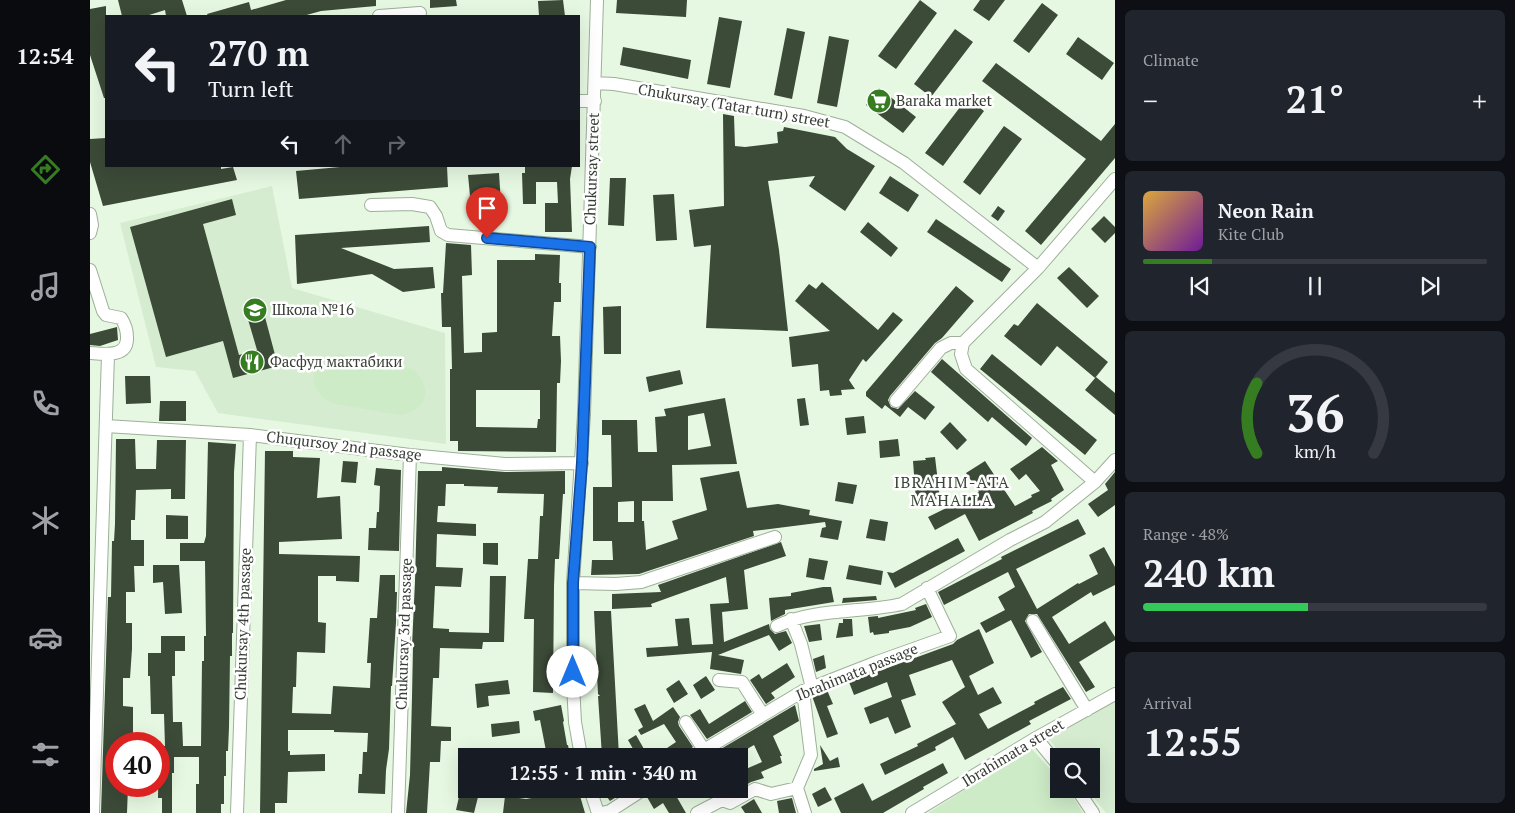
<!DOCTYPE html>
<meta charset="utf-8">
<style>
body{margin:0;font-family:"PT Serif",serif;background:#20242c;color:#f1f3f6;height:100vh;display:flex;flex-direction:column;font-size:19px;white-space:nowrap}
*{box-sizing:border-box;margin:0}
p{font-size:16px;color:#9ea1a6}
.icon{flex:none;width:28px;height:28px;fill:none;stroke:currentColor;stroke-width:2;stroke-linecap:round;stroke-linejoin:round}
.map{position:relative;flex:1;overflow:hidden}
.sheet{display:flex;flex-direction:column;gap:10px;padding:10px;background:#0d0f14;width:400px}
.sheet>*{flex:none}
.banner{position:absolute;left:15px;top:15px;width:475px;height:152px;border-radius:0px;box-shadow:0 5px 20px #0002;background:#171b24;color:#f1f3f6;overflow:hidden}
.buttons{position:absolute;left:960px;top:748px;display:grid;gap:10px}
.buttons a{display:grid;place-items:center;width:50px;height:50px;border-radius:0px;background:#171b24;box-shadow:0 5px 20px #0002;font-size:25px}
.speed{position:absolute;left:15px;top:732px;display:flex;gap:10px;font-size:25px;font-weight:700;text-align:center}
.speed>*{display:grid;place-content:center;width:65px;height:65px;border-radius:50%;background:#171b24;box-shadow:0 5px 20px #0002;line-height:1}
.speed .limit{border:8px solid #d22;background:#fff;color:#111}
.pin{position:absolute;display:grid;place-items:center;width:42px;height:42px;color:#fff;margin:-51px -21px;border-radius:50% 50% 50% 0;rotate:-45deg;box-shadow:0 0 5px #0007}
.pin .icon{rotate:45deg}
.me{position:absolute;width:55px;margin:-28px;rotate:0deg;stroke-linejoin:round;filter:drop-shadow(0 0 4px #0008)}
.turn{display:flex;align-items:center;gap:18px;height:105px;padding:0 20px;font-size:22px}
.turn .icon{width:65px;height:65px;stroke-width:2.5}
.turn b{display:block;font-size:35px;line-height:42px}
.lanes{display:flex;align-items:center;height:48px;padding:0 20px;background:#0003;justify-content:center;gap:25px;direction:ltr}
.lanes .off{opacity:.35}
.big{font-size:38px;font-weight:800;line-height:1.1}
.sheet .widget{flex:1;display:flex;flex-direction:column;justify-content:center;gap:8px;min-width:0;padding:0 18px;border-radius:8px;background:#20242c}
.sheet .dial{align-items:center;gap:0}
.dial svg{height:130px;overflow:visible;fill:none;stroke:#363941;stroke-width:7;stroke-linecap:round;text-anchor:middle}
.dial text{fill:#f1f3f6;stroke:none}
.song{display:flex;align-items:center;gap:15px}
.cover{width:60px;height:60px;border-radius:8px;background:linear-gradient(135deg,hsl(40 70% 55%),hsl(280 70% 35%))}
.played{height:5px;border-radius:2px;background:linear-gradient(90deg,#367d22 20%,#363941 20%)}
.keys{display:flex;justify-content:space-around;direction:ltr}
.heat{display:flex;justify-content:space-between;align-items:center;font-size:28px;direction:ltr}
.charge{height:8px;border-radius:4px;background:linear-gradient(90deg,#34c759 48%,#363941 0)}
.trip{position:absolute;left:368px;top:748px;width:290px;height:50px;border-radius:0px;background:#171b24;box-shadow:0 5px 20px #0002;font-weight:800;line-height:50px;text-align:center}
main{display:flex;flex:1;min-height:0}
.tab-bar{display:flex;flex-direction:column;width:90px;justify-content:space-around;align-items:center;background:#090b0e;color:#9ea1a6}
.tab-bar .icon{width:35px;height:35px}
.tab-bar .on{color:#367d22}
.tab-bar b{font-size:22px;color:#f1f3f6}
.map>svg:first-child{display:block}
.built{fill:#d6ecd1}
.green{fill:#ceebc7}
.building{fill:#3c4a38;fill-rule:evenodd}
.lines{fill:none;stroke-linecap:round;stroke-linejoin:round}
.minor-casing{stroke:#9eaf9a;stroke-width:14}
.minor{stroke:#fff;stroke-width:12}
.route-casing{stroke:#114b97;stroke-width:12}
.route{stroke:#1a73e8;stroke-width:9}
.labels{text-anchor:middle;stroke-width:5;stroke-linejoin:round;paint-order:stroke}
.poi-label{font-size:15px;fill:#373e35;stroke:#fff;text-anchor:start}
.street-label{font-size:15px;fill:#373e35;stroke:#fff}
.neighbourhood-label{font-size:16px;letter-spacing:1px;fill:#384635;stroke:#fff}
</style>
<main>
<nav class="tab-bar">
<b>12:54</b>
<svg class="icon on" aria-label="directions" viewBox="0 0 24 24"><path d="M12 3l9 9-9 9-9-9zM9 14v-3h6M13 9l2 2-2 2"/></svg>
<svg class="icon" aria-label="music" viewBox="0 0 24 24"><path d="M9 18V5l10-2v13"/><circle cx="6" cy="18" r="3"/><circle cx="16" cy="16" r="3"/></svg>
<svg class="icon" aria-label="phone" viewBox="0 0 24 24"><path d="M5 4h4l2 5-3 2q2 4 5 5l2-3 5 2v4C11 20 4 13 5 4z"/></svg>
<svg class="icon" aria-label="climate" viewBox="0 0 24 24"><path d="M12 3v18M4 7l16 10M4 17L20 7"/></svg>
<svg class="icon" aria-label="car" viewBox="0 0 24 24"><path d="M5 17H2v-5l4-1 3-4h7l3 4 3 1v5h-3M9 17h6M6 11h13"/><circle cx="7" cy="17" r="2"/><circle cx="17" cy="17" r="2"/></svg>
<svg class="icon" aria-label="filters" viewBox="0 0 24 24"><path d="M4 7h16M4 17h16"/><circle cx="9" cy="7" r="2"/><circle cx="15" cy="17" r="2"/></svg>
</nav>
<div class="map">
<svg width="1025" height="813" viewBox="0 0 1025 813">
<rect width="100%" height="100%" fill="#e6f8e2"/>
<!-- built -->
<path class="built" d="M182,186L202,288L355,333L356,444L128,413L105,371L66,367L30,223Z
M1025,699V813H1016L997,789H1001V756H972L959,739Z"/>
<!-- green -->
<path class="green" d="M250,354L323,369C344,387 337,413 308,415L245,404C214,393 217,357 250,354Z
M941,748L969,779V789H978L993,813H838Z"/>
<!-- building -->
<path class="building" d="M28,0H92L97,16H76L75,10L56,16H32Z
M196,0H286V6L231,11L213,16H118L117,14L159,2L161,10Z
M340,0H366L367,6L340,8Z
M473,0L475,16H449L448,1Z
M527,0H597L596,17L526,13Z
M830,0L847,13L806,69L788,56Z
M890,0H915L899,21L883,10Z
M952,3L968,15L939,53L923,41Z
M16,6V98H14L0,55V9Z
M629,17L652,21L640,88L617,84Z
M697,28L715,32L702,99L684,95Z
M865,29L883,42L841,97L824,84Z
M739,36L759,40L747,107L727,103Z
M988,37L1024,63L1012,80L976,54Z
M533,47L601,60L598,79L530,65Z
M906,63L1011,141L1025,124V158L951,245L935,231L996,159L892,81Z
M789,88L826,117L813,133L776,105Z
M877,98L894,111L853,166L835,153Z
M633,114L644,116L645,146L655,147L688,143L687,132L693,131L694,127L745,137L757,149L785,166L755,211L719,186L725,176L678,181L689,250L698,331L616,328L621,245L604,247L599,210L634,206Z
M914,126L932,139L890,195L873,182Z
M16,138V166H131V169L143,167L147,180L13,206L0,162V139Z
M261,166H357L358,187L209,199L206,171Z
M435,166H482L480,179L482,232H455V203H468L467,182H446V204H433L432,173H435Z
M409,173L411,204L381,206L378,175Z
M800,176L829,195L818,212L789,193Z
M520,178H536L534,226L518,225Z
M584,194L587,240L566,241L563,195Z
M142,199L146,215L113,224L149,355L167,350L154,306L171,302L188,366L143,378L133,341L76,357L40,227Z
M908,206L915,211L908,221L901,216Z
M1014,216L1025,227V233L1015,243L1001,229Z
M846,219L921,269L912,282L837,232Z
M778,222L808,248L801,257L770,232Z
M339,226L340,242L251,248L304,269L343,267L345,288L313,292L282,274L207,284L205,235Z
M356,243L381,245L382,275L372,276L374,353L392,352V333L407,332V260H445V254L470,255L469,283H471V302H464L462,336H470L471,361L470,383H467L466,452L368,451V441H360V369H362L361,327H352L351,293H353ZM386,390H450V419H448L447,428L386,427Z
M979,267L1009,296L997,308L967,278Z
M732,282L788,330L803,312L813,320L776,362L773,359L759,380L765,389L751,390L752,395L740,396L739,390L730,391L728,364L702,367L699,337L740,331L705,301L719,284L726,289Z
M866,286L884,301L852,338L845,343L800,396L798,400L801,407L808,409L825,391L845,407L835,420L818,407L810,417L795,405L792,409L776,396V392Z
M947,303L1018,362L1005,378L967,346L951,366L914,336L924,324L928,326Z
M531,306V354H514L513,307Z
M27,327L28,340L10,346L0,345V334Z
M902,354L1007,440L995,455L890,369Z
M852,359L942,438L936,446L902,417L898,422L841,372Z
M590,370L593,384L559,392L556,377Z
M35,376H60L61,403L36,404Z
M1006,377L1025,393V415L995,390Z
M635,398L647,464L582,465L583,501H552V521H554L556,550L588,539L582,521L617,510L610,478L649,471L657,508L688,504L720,510L719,515L752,521L748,540L730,537L732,528L736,527L735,522L663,531L664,536L549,574L501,575L502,560H523L522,541H503V487H522L521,435H512V420H547L548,452H567L565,417L576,416L574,409ZM614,413L621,446L598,450V416ZM544,501V522H528V502Z
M715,398L719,425L710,426L707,399Z
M70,401H96V421H69Z
M774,416L776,433L757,435L755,418Z
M860,422L877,440L867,450L850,432Z
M26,439H45L46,469H66L67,440H96L95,499H81V489L46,490L45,520H41V540H54V566H44L45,592H36V623H42V649L40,678H33V706L43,707V733H41L40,744H26V786H38L37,813H11L18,597H21L22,541H24L25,524Z
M808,439L810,456L790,458L789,441Z
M118,442L146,444L144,472L143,633H142V656H140L139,727L138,751H136V776H134V804H131V813H106V784H109V757H84V773H82V813H72V798H68L69,746H75L74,714H61L60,676H58V653H71V636H95V651H85V676H82L83,722H92L93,746H111L112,661H114V636H116L115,561H90V543H114L116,536Z
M952,447L968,461L961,465L974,490L961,499L962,501L942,511L943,513L889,541L875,514L845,530L838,517L889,492L876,473L895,461L925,506L942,497L941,495L950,491L936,474L929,480L920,469Z
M175,451H203V457L230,458L227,498L250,496L252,539L189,542V554L270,556L269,582L246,581V576H228V622L236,623L235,653L207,652L206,687H203L202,713L241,714L243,686L280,688L281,663H277L280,618H287L290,575H305V592H307L306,622L302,686H301L299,749L296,770L295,794L268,793L269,774H272L273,752H277L278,733L244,732V730H198V751H200V755L235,754V771L198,772L197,803H185V813H170Z
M845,457L850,499L826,501L823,461L836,460L835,458Z
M253,461L268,462L266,483L251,482Z
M352,467L415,472L475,471V494H473L469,559H465L464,586L463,693L443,692L444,619H434L438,559H448L450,516H453L454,494L407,493L408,487L374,486V484H356L355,506H348L347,522L386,524V536L347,534L346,567L373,568L371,587L345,586L343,628L359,629V632L399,633L400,576H416L414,642H393L392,649L350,648L349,678H343L341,726L361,727V741H351L350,762H340L337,813H316L320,775L322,697L323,646H322L325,581L328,471H352Z
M286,468L311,470L309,551L278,550L279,528H286L287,512H289L290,486L284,485Z
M1025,472V505L1008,517L998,504L1018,490L1015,484Z
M748,482L767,485L763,504L745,501Z
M76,515L98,516V539H76Z
M780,519L798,522L795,541L776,538Z
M988,519L996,534L926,569L947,609L988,583L989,584L1008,574L999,555L1014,547L1025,567V585L1003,596L1001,592L962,617L979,644L1015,621L1025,637V640L989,662L1005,687L996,692L947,614H939L935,621L952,652L941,658L921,620L896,633L890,623L915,610L908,597L925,587L918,572L854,605L848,592L912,559L911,557Z
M868,538L875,551L805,588L797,572L803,573Z
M691,542L696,556L654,570L658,609L632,612L634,642L679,624L680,629L685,634L696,631L702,643L689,651L679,635L628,655L654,660L651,674L620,669L622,652L557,657L556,648L588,646L585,619L599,618L602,645L623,644L620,604L639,603L636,577L561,604L562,607L522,609V594L571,592L568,585Z
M393,543H408V565L393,564Z
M719,558L738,561L734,580L716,577Z
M63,565H89L92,613L75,614L73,582L63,583Z
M759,565L793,571L791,585L756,579Z
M733,587H741L744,602L695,610V614L681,621L679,598L701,596V593Z
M786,596L787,600L752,603L753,598Z
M836,604L842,617L820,627L799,631V633L784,635L783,632L780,633L778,617L788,616V618L826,610L825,608Z
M504,611H521L529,756H512L508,696H510L508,694Z
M753,619H762L763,636L746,638L749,623H753Z
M730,624L732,640L719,642L714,626Z
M889,629L904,663L879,676L888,695L903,687L912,703L889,714L898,729L945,704L944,702L973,687L981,699L939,721L941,724L875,760L863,737L845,747L846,750L795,775L790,764L828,746L827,744L866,724L852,702L875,687L862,660L819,675L826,695L811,700L821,727L805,734L798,717L780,724L774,708L802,697L797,682L764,695L759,682L863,644L867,640Z
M734,655L736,668L726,672L723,659Z
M697,663L705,677L681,693L685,698L676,704L660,680L669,674L672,679Z
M616,676L625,690L611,699L603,685Z
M418,680L420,694L398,696L399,706L387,708L385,684Z
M589,680L598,694L584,703L576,689Z
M737,690L743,704L737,706L748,734L737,738L722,696Z
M655,701L662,712L617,739L600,715L610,709L619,724Z
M555,704L563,721L583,707L590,717L588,722L589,726L603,747L597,752L596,756H565L586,742L574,724L551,735L548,730L553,727L544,709Z
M471,705L474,721L473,722L477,745H478L480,756H457L450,720L445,721L443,711Z
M705,705L709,721L683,736L692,756H690L692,763L671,772L674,778L661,782L649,789V772L672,762L664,745L645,756H619Z
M429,721L430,733L402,737L401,724Z
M546,735L558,756H547L538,740Z
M730,745L740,761L748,757L750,767L724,771V769L733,764Z
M853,763L858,773L833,787L834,789L793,813H751L744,798L773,783L782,801Z
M735,787L742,800L728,807L722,794Z
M371,788L389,793L384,813L366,810Z
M473,789H488L495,813H413L415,796L436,799L469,793L468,790Z
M521,789H539L520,801L514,793Z
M562,789H594L585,794L596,813H579L573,803L564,809L557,797L561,793Z
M702,798L706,813H689L687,801Z
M664,799L672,813H655L651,807Z"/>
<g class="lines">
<defs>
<path id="minor" d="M289,16L330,13
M505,83L524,84L714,116L755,127L814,163L948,268
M489,101H505
M281,205L322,204L340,207L346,216L351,231L358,235L500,247
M0,214L2,225L0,233
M0,270L13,311L16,315L31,318C35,324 37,330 37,337C38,358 14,354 0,353
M806,401L851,348L861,343H873
M16,426L160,435L320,455L415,464L492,463
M1005,482L876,369L871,354L873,343L948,268L1025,179
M483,583L526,584L551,582L685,537
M701,619L711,644L722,688
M943,621L997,710
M687,626C723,608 773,613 812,604L920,540L955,522L1005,482L1025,460
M629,680L652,682L673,715
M713,691L721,755L707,788L715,813
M596,722L614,750
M946,738L969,766
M491,756L485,722L483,685V583L494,414L507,0
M604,756L713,691L787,662L860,636L837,588
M500,789L508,813
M987,789L1003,813
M3,813L18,355
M147,813L160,435
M308,813L320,455
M512,813L520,811L554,789
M607,813L632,800L640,803L665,789L681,794L707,788
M822,813L946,738L1025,694"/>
</defs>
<!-- minor casing -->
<use href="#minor" class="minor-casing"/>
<!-- minor -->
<use href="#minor" class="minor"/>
</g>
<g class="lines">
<defs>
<path id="route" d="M397,238L500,247L492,463L483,583V672"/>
</defs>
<!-- route casing -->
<use href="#route" class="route-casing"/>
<!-- route -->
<use href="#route" class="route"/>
</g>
<!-- icons -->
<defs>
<symbol id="supermarket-disc" viewBox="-11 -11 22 22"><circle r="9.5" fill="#367d22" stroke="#fff"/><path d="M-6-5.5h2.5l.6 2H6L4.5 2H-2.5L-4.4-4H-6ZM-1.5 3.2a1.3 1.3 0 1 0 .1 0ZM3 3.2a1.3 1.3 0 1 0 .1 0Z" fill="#fff"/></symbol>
<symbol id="school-disc" viewBox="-11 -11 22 22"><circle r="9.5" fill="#367d22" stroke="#fff"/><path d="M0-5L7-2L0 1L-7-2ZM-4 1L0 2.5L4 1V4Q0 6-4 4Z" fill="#fff"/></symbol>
<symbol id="restaurant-disc" viewBox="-11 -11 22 22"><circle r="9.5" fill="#367d22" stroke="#fff"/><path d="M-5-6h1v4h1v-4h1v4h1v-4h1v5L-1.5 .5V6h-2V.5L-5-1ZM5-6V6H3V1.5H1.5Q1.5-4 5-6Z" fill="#fff"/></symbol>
</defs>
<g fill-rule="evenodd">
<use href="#supermarket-disc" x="775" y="87" width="28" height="28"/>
<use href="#school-disc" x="151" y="296" width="28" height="28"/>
<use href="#restaurant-disc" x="148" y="348" width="28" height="28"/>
</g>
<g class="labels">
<!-- poi labels -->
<g class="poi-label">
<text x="806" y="106">Baraka market</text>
<text x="182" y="315">Школа №16</text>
<text x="180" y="367">Фасфуд мактабики</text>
</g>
<!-- street labels -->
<g class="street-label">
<text transform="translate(644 106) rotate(10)" y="5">Chukursay (Tatar turn) street</text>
<text transform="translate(502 169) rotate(-88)" y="5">Chukursay street</text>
<text transform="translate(254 446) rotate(7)" y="5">Chuqursoy 2nd passage</text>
<text transform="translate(153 624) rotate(-88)" y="5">Chukursay 4th passage</text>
<text transform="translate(314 634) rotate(-88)" y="5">Chukursay 3rd passage</text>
<text transform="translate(767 672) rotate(-22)" y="5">Ibrahimаta passage</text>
<text transform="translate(923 753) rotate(-31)" y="5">Ibrahimаta street</text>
</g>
<!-- neighbourhood labels -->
<g class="neighbourhood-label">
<text x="862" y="488">IBRAHIM-АTA<tspan x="862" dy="18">MAHALLA</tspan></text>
</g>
</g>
</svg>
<div class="buttons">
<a><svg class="icon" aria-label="search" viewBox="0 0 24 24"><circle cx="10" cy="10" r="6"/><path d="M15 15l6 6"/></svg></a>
</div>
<div class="speed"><div class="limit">40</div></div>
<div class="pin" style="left:397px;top:238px;background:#d93025"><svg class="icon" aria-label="arrive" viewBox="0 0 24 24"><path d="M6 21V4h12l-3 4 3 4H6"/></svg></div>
<svg class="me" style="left:483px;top:672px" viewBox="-20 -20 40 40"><circle r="19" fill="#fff"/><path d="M0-13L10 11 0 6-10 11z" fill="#1a73e8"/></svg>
<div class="trip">12:55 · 1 min · 340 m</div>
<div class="banner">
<div class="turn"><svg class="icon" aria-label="left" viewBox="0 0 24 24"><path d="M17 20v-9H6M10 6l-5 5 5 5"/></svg><div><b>270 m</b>Turn left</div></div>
<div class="lanes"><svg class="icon" aria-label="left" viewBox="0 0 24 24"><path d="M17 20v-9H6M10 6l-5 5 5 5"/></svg><svg class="icon off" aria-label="ahead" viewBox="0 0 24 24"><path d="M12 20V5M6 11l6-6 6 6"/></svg><svg class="icon off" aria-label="right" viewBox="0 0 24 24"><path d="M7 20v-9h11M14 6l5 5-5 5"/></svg></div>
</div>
</div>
<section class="sheet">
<div class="widget"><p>Climate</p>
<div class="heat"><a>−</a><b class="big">21°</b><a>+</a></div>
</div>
<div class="widget">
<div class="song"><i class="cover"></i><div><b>Neon Rain</b><p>Kite Club</p></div></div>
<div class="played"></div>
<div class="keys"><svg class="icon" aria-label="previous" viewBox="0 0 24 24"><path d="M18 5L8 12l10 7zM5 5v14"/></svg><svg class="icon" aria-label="pause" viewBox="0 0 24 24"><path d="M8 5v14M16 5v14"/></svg><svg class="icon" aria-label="next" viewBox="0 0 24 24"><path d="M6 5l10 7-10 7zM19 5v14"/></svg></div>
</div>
<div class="widget dial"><svg viewBox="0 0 100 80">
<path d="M14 69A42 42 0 1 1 86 69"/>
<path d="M14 69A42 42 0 0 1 14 26" stroke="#367d22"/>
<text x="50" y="56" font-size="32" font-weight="700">36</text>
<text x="50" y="72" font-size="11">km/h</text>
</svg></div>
<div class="widget"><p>Range · 48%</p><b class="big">240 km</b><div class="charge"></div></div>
<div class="widget"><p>Arrival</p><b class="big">12:55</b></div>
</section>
</main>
